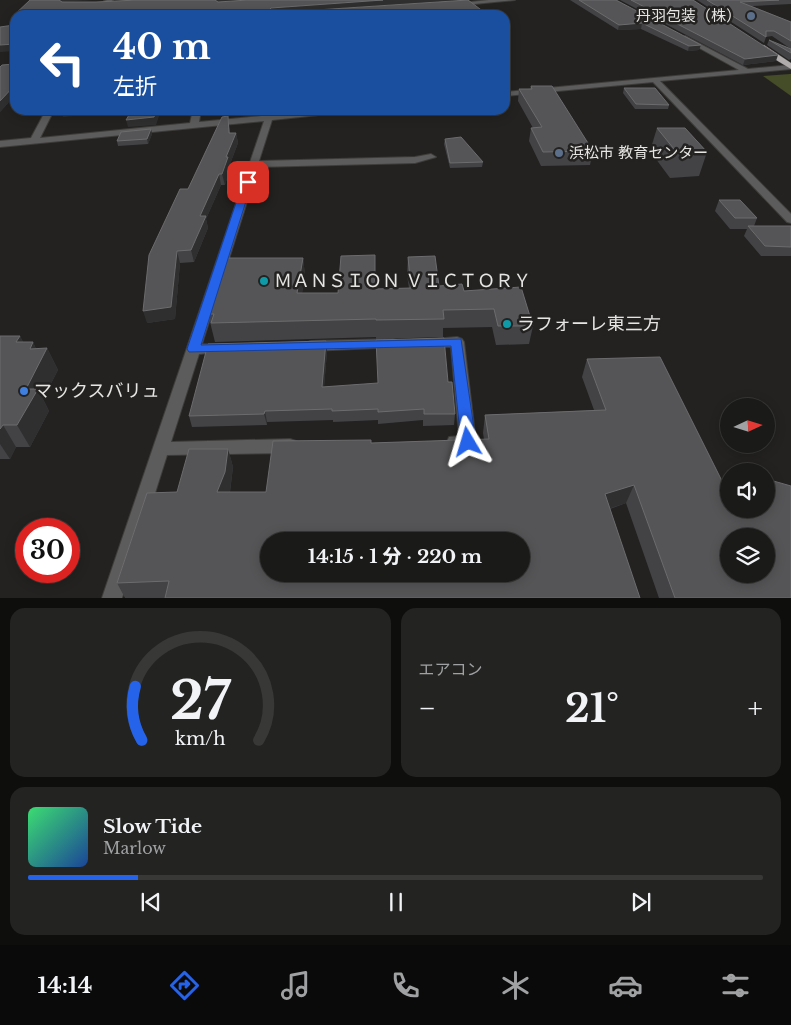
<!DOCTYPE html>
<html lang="ja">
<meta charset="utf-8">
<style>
body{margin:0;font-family:"Libre Baskerville","Noto Sans JP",serif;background:#232321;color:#f1f3f6;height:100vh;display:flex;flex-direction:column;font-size:19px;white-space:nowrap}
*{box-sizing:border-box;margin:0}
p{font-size:16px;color:#9fa1a2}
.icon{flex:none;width:28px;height:28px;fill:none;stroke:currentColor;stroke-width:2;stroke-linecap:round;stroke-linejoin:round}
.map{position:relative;height:598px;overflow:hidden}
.details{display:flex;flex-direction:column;gap:10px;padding:10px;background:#0e0e0d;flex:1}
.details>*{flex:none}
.top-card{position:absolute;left:10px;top:10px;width:500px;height:105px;border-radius:15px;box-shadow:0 2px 12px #0003,0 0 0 1px #383837;background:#1a4fa0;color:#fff;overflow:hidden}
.needle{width:32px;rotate:86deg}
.fabs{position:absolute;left:720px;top:398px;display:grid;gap:10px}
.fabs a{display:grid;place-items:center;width:55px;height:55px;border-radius:50%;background:#1a1a18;box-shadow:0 2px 12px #0003,0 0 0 1px #383837;font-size:25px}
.speed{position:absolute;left:15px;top:518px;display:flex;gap:10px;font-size:25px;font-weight:700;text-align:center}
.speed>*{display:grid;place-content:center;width:65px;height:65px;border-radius:50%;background:#1a1a18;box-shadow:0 2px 12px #0003,0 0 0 1px #383837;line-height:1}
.speed .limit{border:8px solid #d22;background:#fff;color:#111}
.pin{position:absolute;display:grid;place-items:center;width:42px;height:42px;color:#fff;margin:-21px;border-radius:10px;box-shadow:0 2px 8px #0006}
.me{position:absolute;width:55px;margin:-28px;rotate:353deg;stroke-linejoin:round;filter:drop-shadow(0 0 4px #0008)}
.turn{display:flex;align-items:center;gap:18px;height:105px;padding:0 20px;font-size:22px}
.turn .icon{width:65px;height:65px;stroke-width:2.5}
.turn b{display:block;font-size:35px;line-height:42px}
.big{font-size:38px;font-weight:800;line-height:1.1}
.details .widget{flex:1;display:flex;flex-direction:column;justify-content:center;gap:8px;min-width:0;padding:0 18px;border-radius:15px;background:#232321}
.details .dial{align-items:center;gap:0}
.dial svg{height:130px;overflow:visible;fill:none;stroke:#383837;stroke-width:7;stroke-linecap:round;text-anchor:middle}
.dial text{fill:#f1f3f6;stroke:none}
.song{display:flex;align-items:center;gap:15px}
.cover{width:60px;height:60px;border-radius:8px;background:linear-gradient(135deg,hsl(140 70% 55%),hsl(220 70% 35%))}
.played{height:5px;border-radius:2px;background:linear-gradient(90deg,#2563eb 15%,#383837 15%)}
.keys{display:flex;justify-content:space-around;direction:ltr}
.heat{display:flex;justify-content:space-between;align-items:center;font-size:28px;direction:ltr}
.details .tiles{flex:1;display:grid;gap:10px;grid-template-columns:1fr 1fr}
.widget:last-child{grid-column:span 2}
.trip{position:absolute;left:260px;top:532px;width:270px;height:50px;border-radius:25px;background:#1a1a18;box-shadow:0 2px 12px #0003,0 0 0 1px #383837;font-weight:800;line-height:50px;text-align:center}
.menu{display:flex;height:80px;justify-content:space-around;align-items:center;background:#0a0a0a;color:#9fa1a2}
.menu .icon{width:35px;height:35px}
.menu .on{color:#2563eb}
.menu b{font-size:22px;color:#f1f3f6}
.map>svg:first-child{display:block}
.green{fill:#444c28}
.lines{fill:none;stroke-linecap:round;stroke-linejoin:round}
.minor-casing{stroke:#3e3d3b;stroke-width:2}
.highway-casing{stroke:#3e3d3b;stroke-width:1}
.minor{fill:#5d5c5c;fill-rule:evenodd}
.highway{fill:#b0acac;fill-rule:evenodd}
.wall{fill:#434346}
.shaded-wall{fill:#2f2f30}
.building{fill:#555557;stroke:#6c6b6d;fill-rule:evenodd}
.route{fill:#2563eb;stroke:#184099}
.service-dot{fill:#5c6f8a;stroke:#232220;stroke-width:2}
.culture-dot{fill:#0f9aa8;stroke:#232220;stroke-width:2}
.shop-dot{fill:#3f7fe0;stroke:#232220;stroke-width:2}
.labels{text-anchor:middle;stroke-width:5;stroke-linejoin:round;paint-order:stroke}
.far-poi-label{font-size:15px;fill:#e6e5e3;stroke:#232220;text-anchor:end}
.poi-label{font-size:18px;fill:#e6e5e3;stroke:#232220;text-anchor:start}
</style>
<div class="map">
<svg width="791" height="598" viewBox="0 0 791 598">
<rect width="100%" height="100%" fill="#232220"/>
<!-- green -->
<path class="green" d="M791,74V96L763,76L790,74Z"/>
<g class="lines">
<defs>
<path id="minor" d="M104,0H113L110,2Z
M489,0H515L454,6L451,4Z
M685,36L748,69L791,65V69L660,81L791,214V223L787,222L653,82L505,96V92L739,70L683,39Z
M46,110H54L40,138L190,123L193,110H201L199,122L323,110H351L347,112L272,120L259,161L415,157L431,154L436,157L415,163L258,167L202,344L228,345L230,348L228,351L199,354L171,442L290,439L296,441L298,446L296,451L290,453L167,455L122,598H102L264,121L0,147V141L31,138Z
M457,337L462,339L464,342L476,442L474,447C466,449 457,449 449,447L447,442L449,437L459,436L451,347L423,346L421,343L423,340Z
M393,339L398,341L400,344L398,347L311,351L306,349L304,346L306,343L311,341Z"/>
<path id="highway" d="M758,45H764L791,63V69L758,49Z"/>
</defs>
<!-- minor casing -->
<use href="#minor" class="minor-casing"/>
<!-- highway casing -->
<use href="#highway" class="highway-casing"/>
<!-- minor -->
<use href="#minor" class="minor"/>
<!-- highway -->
<use href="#highway" class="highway"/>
</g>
<!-- wall -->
<path class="wall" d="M570,0H616L699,50L688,51L641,29L618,30Z
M620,0H693L776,61L743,65Z
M697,0H791V4L752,6L791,22V49L772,36L766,37L764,43Z
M769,40L791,49V59L789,60L767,45Z
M15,53V95L0,112L14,63H13L11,57Z
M531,86L593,151L590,165L541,166L529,141L531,128H533L518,101L519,89H530Z
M624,88L669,105L668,109H635L623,93Z
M228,116L230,133H236L238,143L230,164V168L225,185H221L206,219L208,228L194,262L180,263L175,319L147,323L188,189Z
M657,128L707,152L699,176L670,178L650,151Z
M151,129L152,134L148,144L118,146L117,141Z
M445,139L483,162L482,167L450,168L444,144Z
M719,200L757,218L754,226H791V256H761L744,236L747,229H730L715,211Z
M408,257L439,286L464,291L533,326L529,344L496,345L492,327L443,328V337L376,339V337L215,342L208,314L218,281L217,275L303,258L305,275L302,293H338L376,273V289L409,288L407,275Z
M0,336H20L23,342H33L36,349L47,348L58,370L43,399L49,411L30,447H16L10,459H0Z
M326,341L327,352L324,387L448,382L455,414L454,425L423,426V420L378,424V420L333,422V420L267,422V425L192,427L189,416Z
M587,359L722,481L791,598H659L626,503L610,509L640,598H125L117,583L177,492L228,449L233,467L230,492H266L372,443L484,440L483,433L485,415L594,410L582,377Z"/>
<!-- shaded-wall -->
<path class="shaded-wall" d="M58,0H93L61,2Z
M213,0H239L216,2Z
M383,0H460L272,13L269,10L271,8Z
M642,23L641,29L618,30L619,25Z
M15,44V51L0,52V45Z
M701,45L699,50L688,51L689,46Z
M778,55L776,61L743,65L745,59Z
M15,85V95L0,112V101Z
M61,110H132L63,117Z
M157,110H161L156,125L128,127L126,120Z
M151,129L152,134L148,144L147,139Z
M236,133L238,143L230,164V168L225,185L222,174L226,157Z
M219,174L221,185L206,219L208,228L194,262L191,250L200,216Z
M177,251L180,263L175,319L147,323L143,311Z
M303,258L305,275L299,312L297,293Z
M20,336L31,358L16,342Z
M326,341L327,352L323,398L322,387Z
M33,342L41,360L47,348L58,370L43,399L49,411L30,447L17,425L30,349Z
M265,411L267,422V425L264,414Z
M3,425L16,447L10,459L0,444V429Z
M228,449L233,467L230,491L223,510L217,492Z
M634,485L626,503L599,512L605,494Z"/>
<!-- building -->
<path class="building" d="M30,0H59L62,2H96L137,0H215L218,2L248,0H383L271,8L269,10L271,11H301L468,0L488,15H15V44L0,45V27L14,25L15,20L11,18Z
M579,0H616L701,45L689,46L642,23L619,25Z
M631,0H693L778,55L745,59Z
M707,0H779L740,2L791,22V41L774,31H766V37Z
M769,40L791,49V53Z
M15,53V85L0,101V67L2,65L14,64V57H11Z
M531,86H552L593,151L543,152L531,128L542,127L519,89H532Z
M624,88H655L669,105L636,104Z
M132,110H157L154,117L126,120Z
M228,116L229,133H236L226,157H228L222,174H219L200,216H206L191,250L177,251L171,307L143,311L149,255L180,189H188L222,117Z
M657,128H685L707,152L678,154Z
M151,129L147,139L117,141L121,132Z
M461,137L483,162L450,163L445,139Z
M719,200H740L757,218H735Z
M748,226H791V247L765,246Z
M375,255V289L411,288L408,257L435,256L439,286L462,284L464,291L521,287L533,326H498L494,309L443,310L444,319L376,320V319L211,323L214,314H208L220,275H217L223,258H303L297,293H338L341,256Z
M0,336H20L16,342H33L30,349L47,348L26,389H38L17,425H3L0,429Z
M444,338L448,382H452L455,414H424V409L378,412V409L332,411V409L265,411L264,414L189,416L208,344L326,341L322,387L378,383L376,340Z
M660,357L722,481H729V509H766V481L770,480L791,486V598H675L634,485L605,494L640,598H165L169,581L117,583L147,493L177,492L189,449H228L225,472L217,492H266L273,441L371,440V443L489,439L485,415L606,410L587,359ZM729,536H766V574H729ZM269,541H521V574H269Z"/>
<!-- route -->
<path class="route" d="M248,180L252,182L201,345L461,339L476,442L474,446L468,448L463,446L461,442L451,346L189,352L187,349L243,182Z"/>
<!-- markers -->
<g class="service-dot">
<circle cx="751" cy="16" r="5"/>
<circle cx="559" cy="153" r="5"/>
</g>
<g class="culture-dot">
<circle cx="264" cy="281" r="5"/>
<circle cx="507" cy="324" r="5"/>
</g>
<circle class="shop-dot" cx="24" cy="391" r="5"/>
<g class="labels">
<!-- far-poi labels -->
<g class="far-poi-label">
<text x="741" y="21">丹羽包装（株）</text>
<text x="569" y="158" text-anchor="start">浜松市 教育センター</text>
</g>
<!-- poi labels -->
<g class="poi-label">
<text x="274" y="287">ＭＡＮＳＩＯＮ ＶＩＣＴＯＲＹ</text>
<text x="517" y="330">ラフォーレ東三方</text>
<text x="34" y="397">マックスバリュ</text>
</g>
</g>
</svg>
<div class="fabs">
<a><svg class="needle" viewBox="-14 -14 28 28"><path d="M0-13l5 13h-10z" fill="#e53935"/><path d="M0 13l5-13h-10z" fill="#9fa1a2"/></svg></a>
<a><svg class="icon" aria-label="sound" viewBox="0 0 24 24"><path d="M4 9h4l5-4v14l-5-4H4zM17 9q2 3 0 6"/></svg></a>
<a><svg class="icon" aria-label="layers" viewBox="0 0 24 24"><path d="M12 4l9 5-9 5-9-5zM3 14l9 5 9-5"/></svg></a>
</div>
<div class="speed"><div class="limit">30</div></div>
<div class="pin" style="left:248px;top:182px;background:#d93025"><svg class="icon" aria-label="arrive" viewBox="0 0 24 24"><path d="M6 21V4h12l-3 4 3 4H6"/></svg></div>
<svg class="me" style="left:468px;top:442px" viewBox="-20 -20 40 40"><path d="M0-17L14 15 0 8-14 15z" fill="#2563eb" stroke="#fff" stroke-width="4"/></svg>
<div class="trip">14:15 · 1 分 · 220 m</div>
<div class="top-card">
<div class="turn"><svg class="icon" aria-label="left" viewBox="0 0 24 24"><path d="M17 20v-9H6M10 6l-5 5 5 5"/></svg><div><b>40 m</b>左折</div></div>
</div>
</div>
<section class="details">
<div class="tiles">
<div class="widget dial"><svg viewBox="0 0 100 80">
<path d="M14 69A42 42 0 1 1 86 69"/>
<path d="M14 69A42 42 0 0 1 10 36" stroke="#2563eb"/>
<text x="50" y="56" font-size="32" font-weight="700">27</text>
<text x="50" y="72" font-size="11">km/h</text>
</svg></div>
<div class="widget"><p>エアコン</p>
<div class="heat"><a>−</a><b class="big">21°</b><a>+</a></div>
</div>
<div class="widget">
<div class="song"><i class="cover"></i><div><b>Slow Tide</b><p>Marlow</p></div></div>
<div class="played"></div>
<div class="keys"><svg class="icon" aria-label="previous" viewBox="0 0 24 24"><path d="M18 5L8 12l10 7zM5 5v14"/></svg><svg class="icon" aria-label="pause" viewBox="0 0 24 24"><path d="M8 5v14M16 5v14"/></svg><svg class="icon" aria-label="next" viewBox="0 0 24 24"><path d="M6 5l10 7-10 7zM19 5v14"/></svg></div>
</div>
</div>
</section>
<nav class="menu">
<b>14:14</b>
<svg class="icon on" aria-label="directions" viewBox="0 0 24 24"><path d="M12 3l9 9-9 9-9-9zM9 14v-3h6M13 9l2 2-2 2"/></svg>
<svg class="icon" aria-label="music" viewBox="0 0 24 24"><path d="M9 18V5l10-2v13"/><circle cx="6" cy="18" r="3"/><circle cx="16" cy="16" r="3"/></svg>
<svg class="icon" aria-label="phone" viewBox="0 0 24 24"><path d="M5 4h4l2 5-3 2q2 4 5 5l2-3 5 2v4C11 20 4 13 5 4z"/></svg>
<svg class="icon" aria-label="climate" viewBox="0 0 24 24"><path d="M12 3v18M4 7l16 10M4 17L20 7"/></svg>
<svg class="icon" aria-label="car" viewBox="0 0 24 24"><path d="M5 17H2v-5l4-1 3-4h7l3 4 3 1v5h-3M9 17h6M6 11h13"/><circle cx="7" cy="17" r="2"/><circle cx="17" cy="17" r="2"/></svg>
<svg class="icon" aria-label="filters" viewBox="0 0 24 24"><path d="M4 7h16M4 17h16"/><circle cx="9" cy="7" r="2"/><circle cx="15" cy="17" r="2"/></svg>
</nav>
